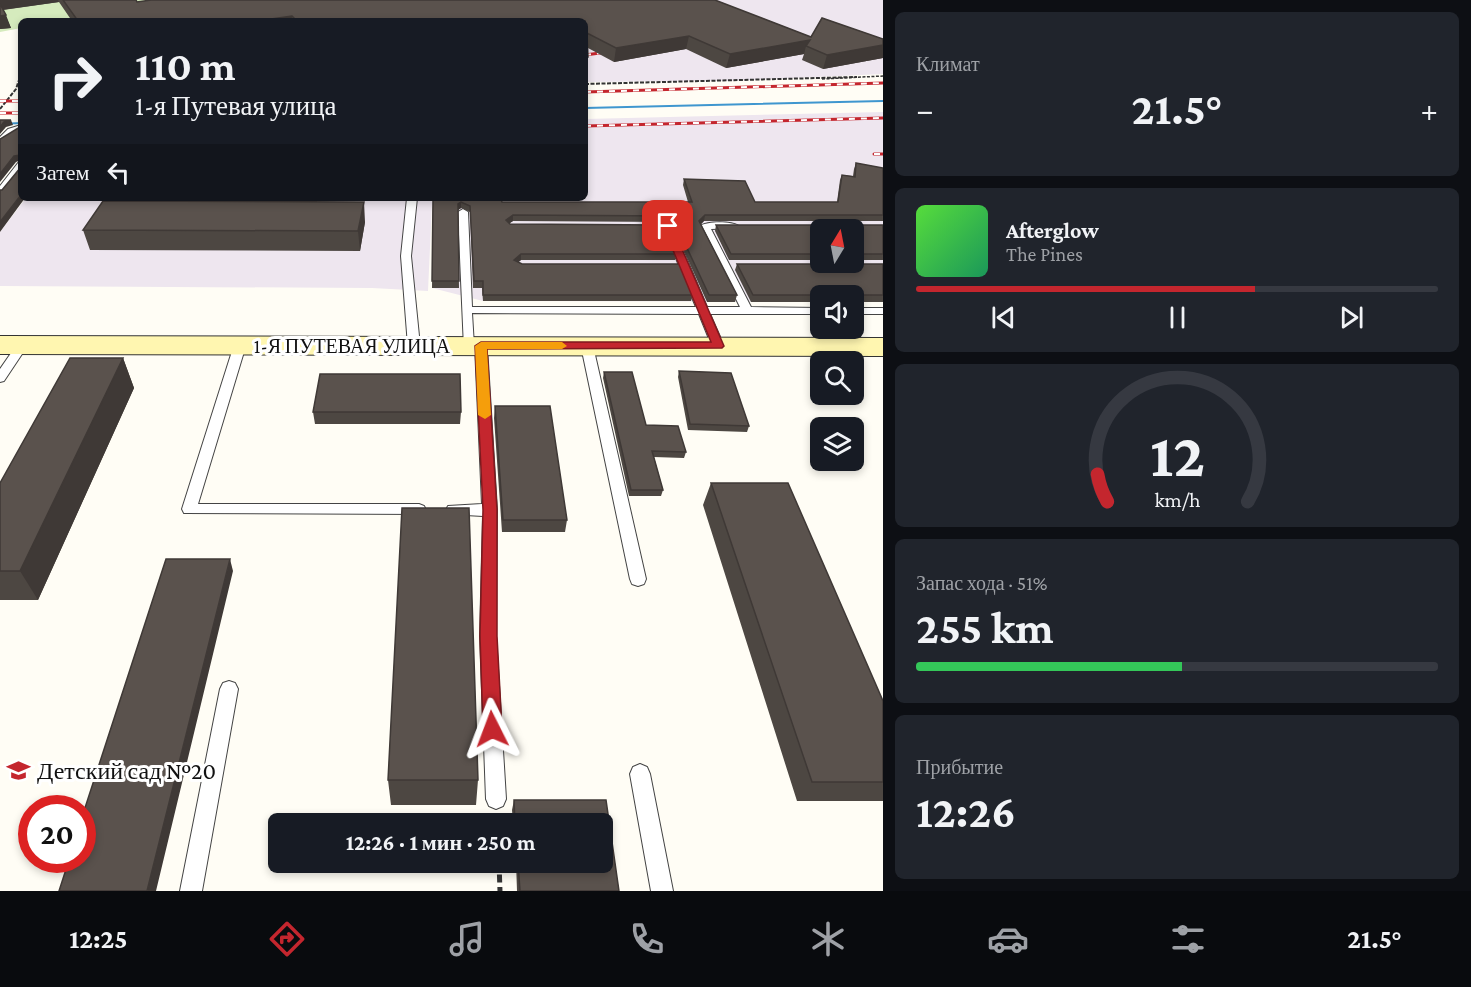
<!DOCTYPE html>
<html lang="ru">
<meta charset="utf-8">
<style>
body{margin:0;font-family:"Crimson Pro",serif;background:#20242c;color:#f1f3f6;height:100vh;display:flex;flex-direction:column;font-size:22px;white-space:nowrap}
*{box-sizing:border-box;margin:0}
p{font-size:20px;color:#9ea1a6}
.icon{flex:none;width:33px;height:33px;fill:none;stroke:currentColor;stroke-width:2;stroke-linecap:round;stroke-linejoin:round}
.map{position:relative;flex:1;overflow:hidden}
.panel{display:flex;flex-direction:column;gap:12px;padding:12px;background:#0d0f14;width:588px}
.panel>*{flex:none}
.banner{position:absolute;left:18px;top:18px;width:570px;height:183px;border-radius:9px;box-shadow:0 3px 9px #0003;background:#171b24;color:#f1f3f6;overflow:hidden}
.needle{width:39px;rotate:10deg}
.buttons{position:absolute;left:810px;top:219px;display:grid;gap:12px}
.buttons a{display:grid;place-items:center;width:54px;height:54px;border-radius:9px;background:#171b24;box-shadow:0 3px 9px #0003;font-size:30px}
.speed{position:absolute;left:18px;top:795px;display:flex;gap:12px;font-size:30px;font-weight:700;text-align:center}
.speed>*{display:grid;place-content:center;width:78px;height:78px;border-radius:50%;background:#171b24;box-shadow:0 3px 9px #0003;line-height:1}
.speed .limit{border:9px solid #d22;background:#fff;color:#111}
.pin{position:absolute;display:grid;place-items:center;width:51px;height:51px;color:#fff;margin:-26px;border-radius:12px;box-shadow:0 3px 9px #0006}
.me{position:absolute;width:66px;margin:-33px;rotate:357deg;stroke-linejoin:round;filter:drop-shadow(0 0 4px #0008)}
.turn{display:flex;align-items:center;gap:21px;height:126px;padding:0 18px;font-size:27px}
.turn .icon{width:78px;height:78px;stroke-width:2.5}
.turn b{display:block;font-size:42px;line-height:51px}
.then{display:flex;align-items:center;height:57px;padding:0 18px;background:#0003;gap:12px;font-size:22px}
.big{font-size:45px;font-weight:700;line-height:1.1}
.panel .tile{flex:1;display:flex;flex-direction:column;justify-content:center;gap:9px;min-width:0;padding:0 21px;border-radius:9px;background:#20242c}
.panel .dial{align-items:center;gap:0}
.dial svg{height:156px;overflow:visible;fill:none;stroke:#363941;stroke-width:7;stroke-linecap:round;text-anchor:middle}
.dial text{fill:#f1f3f6;stroke:none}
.song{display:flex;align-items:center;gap:18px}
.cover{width:72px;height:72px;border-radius:9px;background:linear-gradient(135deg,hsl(110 70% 55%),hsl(150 70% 35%))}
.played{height:6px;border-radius:3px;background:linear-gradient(90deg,#c4262e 65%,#363941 65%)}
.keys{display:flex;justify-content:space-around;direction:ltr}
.heat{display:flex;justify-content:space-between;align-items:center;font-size:33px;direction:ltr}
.charge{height:9px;border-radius:4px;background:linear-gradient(90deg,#34c759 51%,#363941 0)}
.trip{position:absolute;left:268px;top:813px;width:345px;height:60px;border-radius:9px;background:#171b24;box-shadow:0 3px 9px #0003;font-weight:700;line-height:60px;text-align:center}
.menu{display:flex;height:96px;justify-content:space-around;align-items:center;background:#090b0e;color:#9ea1a6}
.menu .icon{width:42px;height:42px}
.menu .selected{color:#c4262e}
.menu b{font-size:27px;color:#f1f3f6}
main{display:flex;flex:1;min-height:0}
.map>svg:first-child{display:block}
.industrial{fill:#eee6ef;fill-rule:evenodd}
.green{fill:#d5ebbd}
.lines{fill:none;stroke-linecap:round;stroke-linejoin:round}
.stream{fill:#3f96cf;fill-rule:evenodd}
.lane-casing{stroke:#444;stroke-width:2}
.secondary-casing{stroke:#333;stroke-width:2}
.path-far2{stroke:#333;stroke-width:1.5;stroke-dasharray:3 1.5;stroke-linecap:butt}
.path-far1{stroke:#333;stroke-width:2;stroke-dasharray:4 1.5;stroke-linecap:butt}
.path{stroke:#333;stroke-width:5;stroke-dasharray:8 4.5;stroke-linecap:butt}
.lane{fill:#fff;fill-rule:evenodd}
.secondary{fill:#fff6b0;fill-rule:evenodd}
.rail-casing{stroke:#c4262e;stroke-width:3}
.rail{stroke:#fff;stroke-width:2;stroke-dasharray:6;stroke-linecap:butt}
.wall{fill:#4d4742}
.shaded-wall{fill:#3f3936}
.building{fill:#5a524d;stroke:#3f3936;stroke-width:1.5}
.route{fill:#c4262e;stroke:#7f191e;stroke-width:1.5}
.slow{fill:#f59e0b}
.labels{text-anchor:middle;stroke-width:6;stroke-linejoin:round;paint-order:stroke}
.street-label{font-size:20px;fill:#111;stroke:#fff}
.near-poi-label{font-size:24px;fill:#111;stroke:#fff;text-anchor:start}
</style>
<main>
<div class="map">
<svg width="883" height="891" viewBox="0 0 883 891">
<rect width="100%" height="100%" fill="#fffdf5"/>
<!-- industrial -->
<path class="industrial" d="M155,0H883V74L731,81L585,82V21H78Z
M883,112V302H854V296H820V302L483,301L432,288L441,198L488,204L487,198H585V119ZM820,230H854V262H820Z
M26,198H439V204L432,205L428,291L372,288L0,286V232Z"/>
<!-- green -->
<path class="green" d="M0,0H145L146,3C107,19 63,21 21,21V28L0,32Z"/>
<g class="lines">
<!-- stream -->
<path class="stream" d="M883,100V102L585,109V107Z
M21,122V124L0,125V123Z"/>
<defs>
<path id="lane" d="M21,125V130L0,143V137L8,129Z
M21,162V171L3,194L0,195V186L18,163Z
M407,198H417L411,256L420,346L414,350L408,346L401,256Z
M463,209L468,212L472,307H696L664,229H647L642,226C649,221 666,221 673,226L707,307H740L700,226C708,221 731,221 739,226L737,228L711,229L751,307L820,308V314H710L724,346L718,350L712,346L699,314L472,313L474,346L468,350L464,348L458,212Z
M854,308H883V314H854Z
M22,341L28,345L4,381L0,382V369L18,343Z
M240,341L246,345L198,504H419L424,506L426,510L424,514L184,513L182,509L234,345Z
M481,342L487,346L497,510L496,636L506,799L503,806L496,809L489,806L486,799L480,636L483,516L448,514L446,510L448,506L482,504L475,346Z
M587,342L593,346L646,579L644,584L638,586L632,584L630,579L581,346Z
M229,681L235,683L238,689L202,891H180L220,689L223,683Z
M640,764L647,767L650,774L673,891H651L630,774L633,767Z"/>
<path id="secondary" d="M0,336L883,338V356L0,354Z"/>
</defs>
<!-- lane casing -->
<use href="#lane" class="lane-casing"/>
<!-- secondary casing -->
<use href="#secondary" class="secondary-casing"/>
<!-- path-far2 -->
<path class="path-far2" d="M19,79L21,53
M822,79L883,76"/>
<!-- path-far1 -->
<path class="path-far1" d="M585,84L857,77
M0,109L16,89L20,77"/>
<!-- path -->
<path class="path" d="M499,862L500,891"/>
<!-- lane -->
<use href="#lane" class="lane"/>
<!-- secondary -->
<use href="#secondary" class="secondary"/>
<defs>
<path id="rail" d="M585,55L615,51
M585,92L883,83
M0,101H21
M0,113H21
M585,126L883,118
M874,154H883"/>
</defs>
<!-- rail casing -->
<use href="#rail" class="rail-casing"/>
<!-- rail -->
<use href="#rail" class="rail"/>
</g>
<!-- wall -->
<path class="wall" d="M0,0H136L137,2L151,0H715L811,37L822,18L883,39V58L823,69L802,60L804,54L726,68L686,49L614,62L588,48V57L586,72H585V21H72L59,2L3,10L11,28L0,29Z
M856,163L883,168V221H704L701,224L737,295L735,302H707L671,222L513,221L509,223L510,224L676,254L675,260H521L518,262L522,264L693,295L691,301H483L482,288H473L470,212L461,208L458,210L459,288H432L433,200L486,199L502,202H688L683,185L684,179L755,202H837L840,180L842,175L853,176L854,169Z
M365,222L360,251L90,250L83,230Z
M716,225H883V260H854V230H820V260H729L715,231Z
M737,264H883V302H854V296H820V302H751L735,270Z
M123,358L134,388L38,600H0V483Z
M679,371L749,426L747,432L688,430L678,377Z
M604,372L646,425L686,452L684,458L654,457L663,490L661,496H629L603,378Z
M495,406L567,520L565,532H502L494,418Z
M313,412H461L460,424H315Z
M711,483L883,701V801H797L703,505Z
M388,780H478L476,805H391Z
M514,800H606L619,891H517L516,862H603V824H513L512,810Z"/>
<!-- shaded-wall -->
<path class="shaded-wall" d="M0,0H58L59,2L1,10L0,7Z
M6,15L11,28L0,29V16Z
M292,16V21H257Z
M689,36L686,49L614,62L616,48Z
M810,40L806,46L804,54L726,68L730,54Z
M883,45V58L823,69L827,55Z
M11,120L13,125L6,127L0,134V127L4,122Z
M20,155L21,160L16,162L0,182V174L14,156Z
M21,195V198H25L0,232V222Z
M364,202L365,222L360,251L358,231Z
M461,202V208L458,210V204Z
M513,215V221L506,226V220Z
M705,215L704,221L698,227L699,221Z
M521,254V260L514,266V260Z
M123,358L134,388L38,600L20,571Z
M230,559L233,571L156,891H147Z"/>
<!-- building -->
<path class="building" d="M63,0H136L137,2L151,0H715L811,37L822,18L883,39V45L827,55L806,46L810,40L730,54L689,36L616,48L587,33L588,57H585V21H297L292,16L257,21H78Z
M0,4L6,15L0,16Z
M0,120H11L4,122L0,127Z
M21,122V195L0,222V190H2L21,167L20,155L14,156L0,174V139L20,127Z
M856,163L883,168V215H705L699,221L737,295H709L672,216L513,215L506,220L510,224L664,225L676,254H521L514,260L522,264H680L693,295H483V281H474L470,206L461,202L458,204L459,281H432L433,200H441V198H486L501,199L502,202H692L684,179L745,181L755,202H838L842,175L855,177Z
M103,201L364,202L358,231L83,230Z
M716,225H883V254H854V230H820V254H731Z
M737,264H883V295H753Z
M70,358H123L20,571H0V483Z
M679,371L731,373L749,426L690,424Z
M604,372H632L646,425L678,426L686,452L652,451L663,490H631Z
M320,374H460L461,412H313Z
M495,406H550L567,520H503Z
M711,483H788L883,701V782H812Z
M402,508H469L478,780H388Z
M166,559H230L147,891H59L69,860H82V817Z
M514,800H606L619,891H520L518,862H603V824H515Z"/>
<!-- route -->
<path class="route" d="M668,223L672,226L724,346L722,348L487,349L497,510V636L502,729L499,736L492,738L486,736L483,729L480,636L483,510L475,346L481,342H711L663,226Z"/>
<!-- slow -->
<path class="slow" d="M481,342H562L567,346L562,349H487L491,415L485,419L478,415L475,346Z"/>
<!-- icons -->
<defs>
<symbol id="school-bare" viewBox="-9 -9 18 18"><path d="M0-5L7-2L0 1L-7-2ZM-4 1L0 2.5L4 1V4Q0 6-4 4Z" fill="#c4262e" stroke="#fff" stroke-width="2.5" paint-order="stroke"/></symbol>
</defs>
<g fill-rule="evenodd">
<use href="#school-bare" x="2" y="754" width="33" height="33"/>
</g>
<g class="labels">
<!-- street labels -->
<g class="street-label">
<text x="352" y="353">1-Я ПУТЕВАЯ УЛИЦА</text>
</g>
<!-- near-poi labels -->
<g class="near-poi-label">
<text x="37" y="779">Детский сад №20</text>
</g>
</g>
</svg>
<div class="buttons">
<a><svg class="needle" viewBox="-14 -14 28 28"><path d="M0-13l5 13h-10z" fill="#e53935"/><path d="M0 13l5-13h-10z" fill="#9ea1a6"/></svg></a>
<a><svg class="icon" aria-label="sound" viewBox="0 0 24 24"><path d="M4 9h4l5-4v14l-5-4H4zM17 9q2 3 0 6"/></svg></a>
<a><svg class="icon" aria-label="search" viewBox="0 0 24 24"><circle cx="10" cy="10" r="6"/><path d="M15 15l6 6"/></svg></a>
<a><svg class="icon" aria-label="layers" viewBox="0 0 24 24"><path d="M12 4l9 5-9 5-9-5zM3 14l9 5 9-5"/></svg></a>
</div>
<div class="speed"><div class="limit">20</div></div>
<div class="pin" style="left:668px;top:226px;background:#d93025"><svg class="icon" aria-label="arrive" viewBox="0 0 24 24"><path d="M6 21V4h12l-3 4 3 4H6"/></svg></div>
<svg class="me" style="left:492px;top:729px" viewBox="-20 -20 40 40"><path d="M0-17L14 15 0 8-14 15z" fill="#c4262e" stroke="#fff" stroke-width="4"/></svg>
<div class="trip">12:26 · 1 мин · 250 m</div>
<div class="banner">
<div class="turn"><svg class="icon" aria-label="right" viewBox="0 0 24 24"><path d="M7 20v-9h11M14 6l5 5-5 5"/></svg><div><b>110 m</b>1-я Путевая улица</div></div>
<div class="then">Затем<svg class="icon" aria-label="left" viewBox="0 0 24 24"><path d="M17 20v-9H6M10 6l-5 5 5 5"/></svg></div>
</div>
</div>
<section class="panel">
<div class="tile"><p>Климат</p>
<div class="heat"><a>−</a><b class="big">21.5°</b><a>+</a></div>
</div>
<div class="tile">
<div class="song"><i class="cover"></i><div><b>Afterglow</b><p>The Pines</p></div></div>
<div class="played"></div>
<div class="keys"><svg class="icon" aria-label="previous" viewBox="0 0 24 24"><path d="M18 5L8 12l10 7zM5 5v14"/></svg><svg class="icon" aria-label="pause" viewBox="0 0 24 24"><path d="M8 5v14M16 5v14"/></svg><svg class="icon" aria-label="next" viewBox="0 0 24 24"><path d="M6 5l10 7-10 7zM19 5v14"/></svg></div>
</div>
<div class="tile dial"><svg viewBox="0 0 100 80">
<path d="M14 69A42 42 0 1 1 86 69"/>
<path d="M14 69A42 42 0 0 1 9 55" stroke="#c4262e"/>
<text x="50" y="56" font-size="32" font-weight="700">12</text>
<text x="50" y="72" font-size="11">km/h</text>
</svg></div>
<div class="tile"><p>Запас хода · 51%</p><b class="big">255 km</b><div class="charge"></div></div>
<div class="tile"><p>Прибытие</p><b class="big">12:26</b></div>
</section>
</main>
<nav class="menu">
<b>12:25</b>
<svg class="icon selected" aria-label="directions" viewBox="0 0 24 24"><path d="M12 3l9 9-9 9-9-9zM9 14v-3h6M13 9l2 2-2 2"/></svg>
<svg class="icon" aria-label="music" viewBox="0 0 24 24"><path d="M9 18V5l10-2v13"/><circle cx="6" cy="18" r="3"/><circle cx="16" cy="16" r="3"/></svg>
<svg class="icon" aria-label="phone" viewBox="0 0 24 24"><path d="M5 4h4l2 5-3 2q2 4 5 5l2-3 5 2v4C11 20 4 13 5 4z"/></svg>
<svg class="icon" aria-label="climate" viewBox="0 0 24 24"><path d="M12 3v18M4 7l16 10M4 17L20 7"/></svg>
<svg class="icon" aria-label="car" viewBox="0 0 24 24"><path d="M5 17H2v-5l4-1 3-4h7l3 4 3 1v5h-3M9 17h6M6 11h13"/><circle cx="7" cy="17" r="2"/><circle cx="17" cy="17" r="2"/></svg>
<svg class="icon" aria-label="filters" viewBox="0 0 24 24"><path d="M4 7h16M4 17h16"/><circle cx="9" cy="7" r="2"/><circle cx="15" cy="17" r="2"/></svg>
<b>21.5°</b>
</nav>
